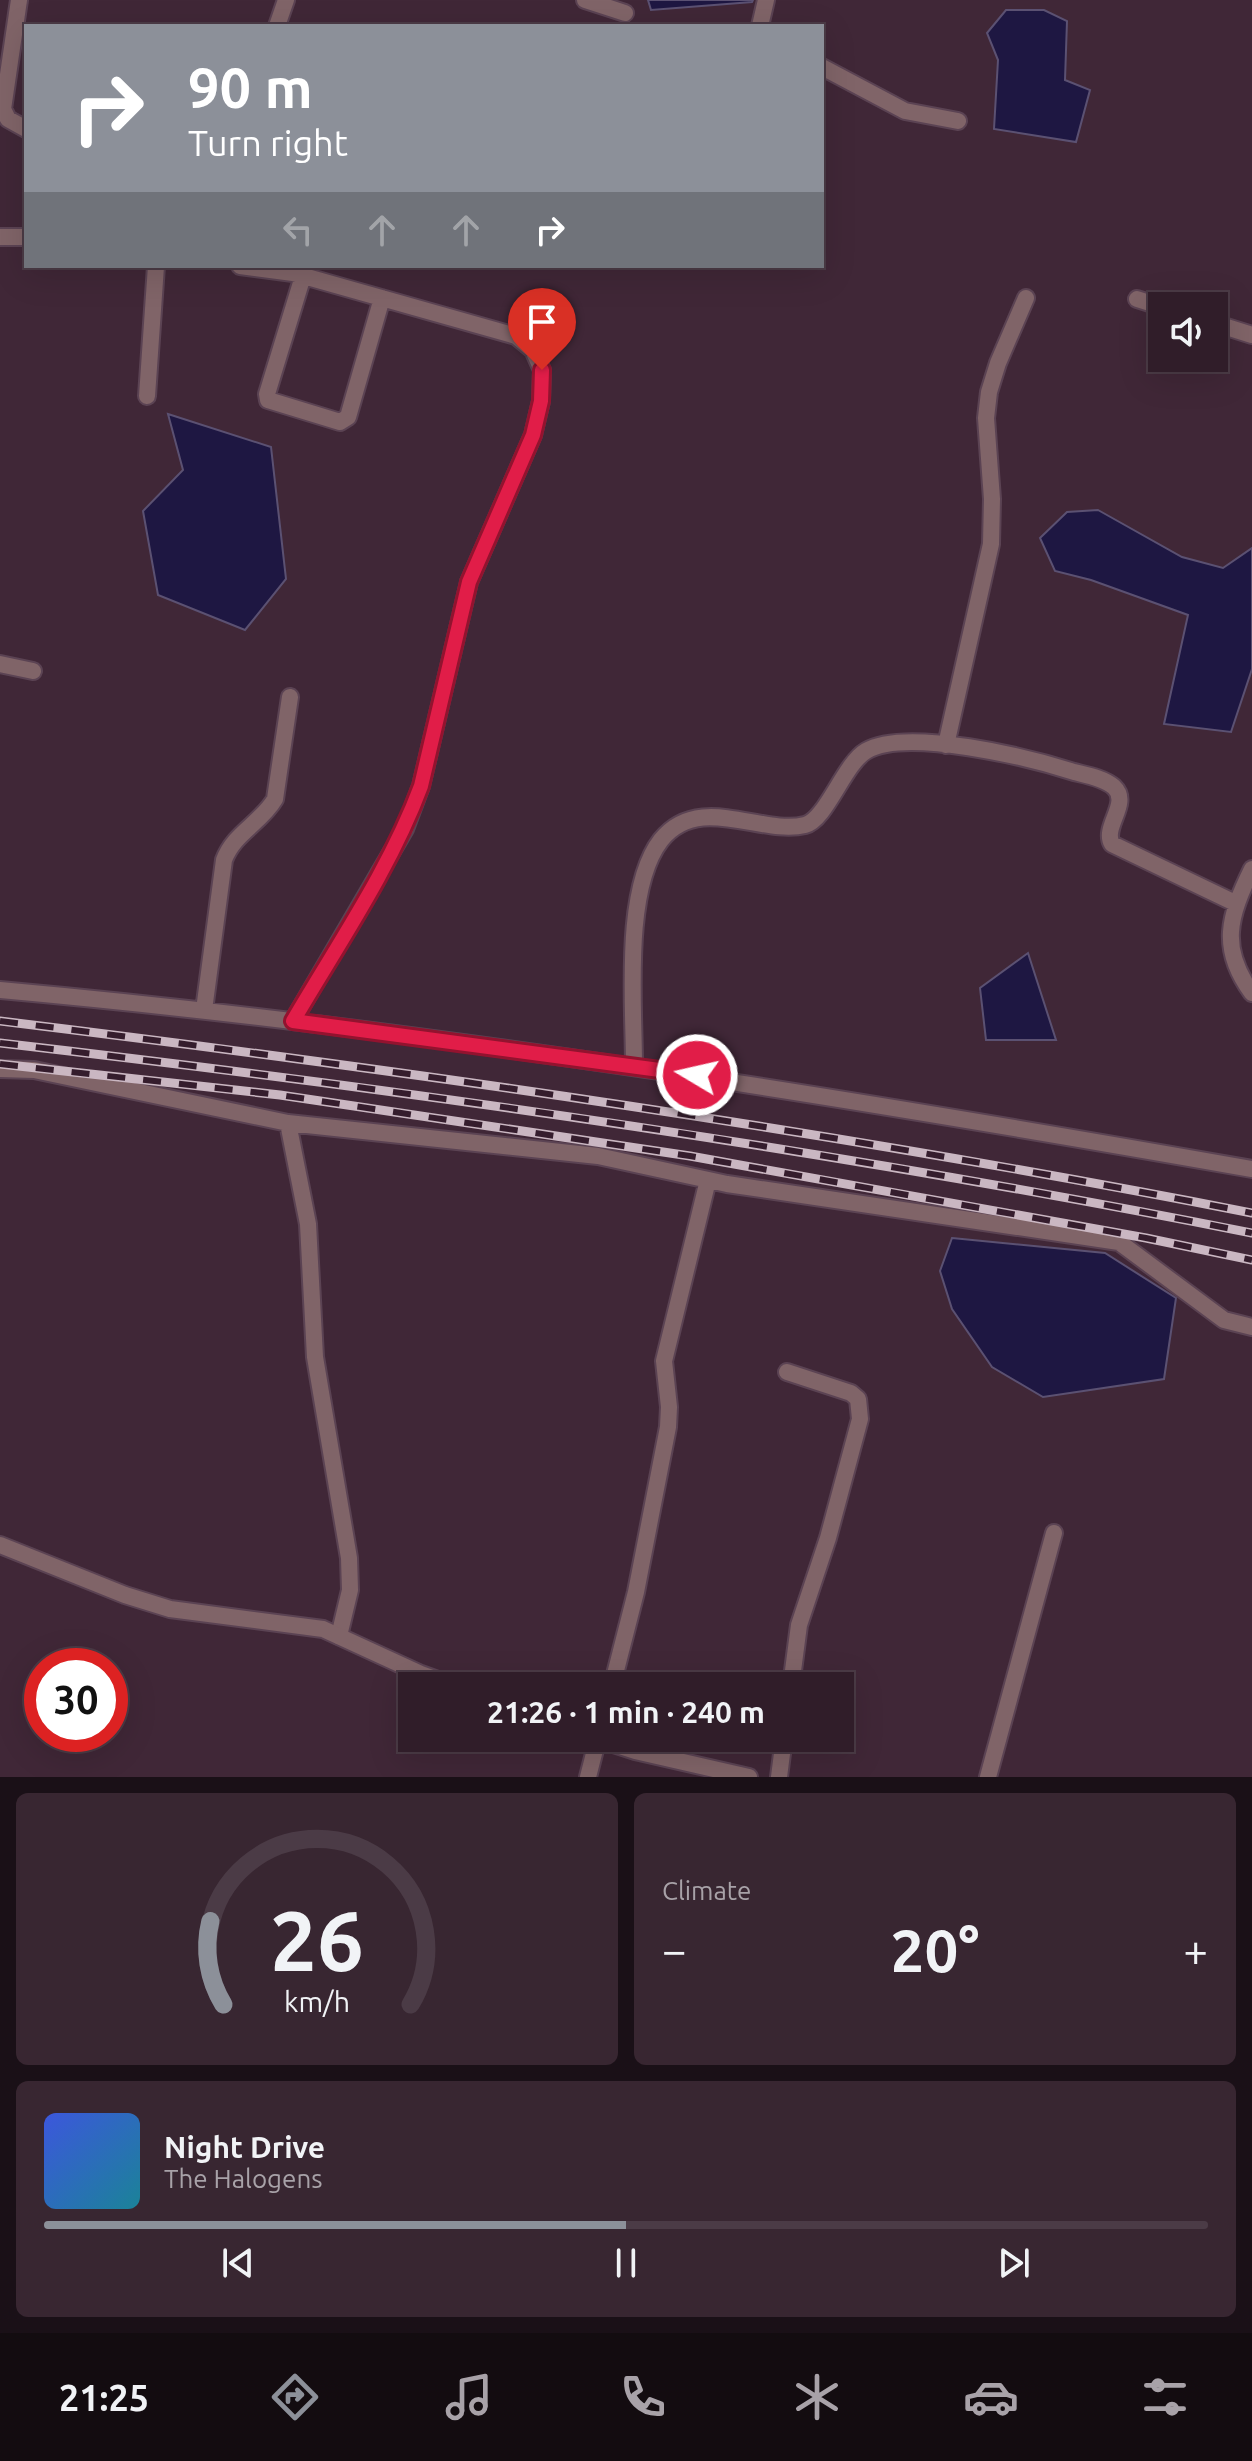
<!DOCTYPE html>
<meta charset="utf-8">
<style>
body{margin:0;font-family:Ubuntu,sans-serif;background:#382631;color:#f1f3f6;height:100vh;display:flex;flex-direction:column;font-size:30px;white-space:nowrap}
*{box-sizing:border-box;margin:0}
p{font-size:26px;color:#a8a2a8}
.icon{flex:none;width:44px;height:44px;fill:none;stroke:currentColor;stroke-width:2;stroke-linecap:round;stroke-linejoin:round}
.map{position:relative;height:1777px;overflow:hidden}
.details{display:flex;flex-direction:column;gap:16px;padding:16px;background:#1a1017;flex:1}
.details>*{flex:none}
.hud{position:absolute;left:24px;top:24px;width:800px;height:244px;border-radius:0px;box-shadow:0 8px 32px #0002,0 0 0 2px #4b3b46;background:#8c9099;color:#fff;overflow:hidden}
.tools{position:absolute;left:1148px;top:292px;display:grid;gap:16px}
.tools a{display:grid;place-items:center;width:80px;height:80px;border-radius:0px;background:#301d29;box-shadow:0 8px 32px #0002,0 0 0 2px #4b3b46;font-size:40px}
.speed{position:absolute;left:24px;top:1648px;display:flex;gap:16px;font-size:40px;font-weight:700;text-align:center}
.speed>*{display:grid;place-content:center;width:104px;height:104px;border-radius:50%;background:#301d29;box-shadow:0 8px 32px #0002,0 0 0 2px #4b3b46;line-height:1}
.speed .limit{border:12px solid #d22;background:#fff;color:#111}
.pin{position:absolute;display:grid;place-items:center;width:68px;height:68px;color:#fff;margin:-82px -34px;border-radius:50% 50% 50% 0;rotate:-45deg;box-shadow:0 0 8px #0007}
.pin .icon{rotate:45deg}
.me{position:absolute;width:88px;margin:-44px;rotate:279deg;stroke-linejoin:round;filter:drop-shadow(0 0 6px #0008)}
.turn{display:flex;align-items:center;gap:28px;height:168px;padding:0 32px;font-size:36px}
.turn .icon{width:104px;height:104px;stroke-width:2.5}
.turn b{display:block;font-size:56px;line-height:68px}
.lanes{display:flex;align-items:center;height:76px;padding:0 32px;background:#0003;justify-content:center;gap:40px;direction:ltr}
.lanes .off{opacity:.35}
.big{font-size:60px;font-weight:700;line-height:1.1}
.details .card{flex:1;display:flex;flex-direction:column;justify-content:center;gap:12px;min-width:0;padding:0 28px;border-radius:12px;background:#382631}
.details .dial{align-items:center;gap:0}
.dial svg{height:208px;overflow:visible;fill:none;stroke:#4b3b46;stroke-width:7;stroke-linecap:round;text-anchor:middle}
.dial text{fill:#f1f3f6;stroke:none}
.song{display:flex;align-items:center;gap:24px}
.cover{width:96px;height:96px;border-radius:12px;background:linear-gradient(135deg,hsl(230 70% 55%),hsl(190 70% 35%))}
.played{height:8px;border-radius:4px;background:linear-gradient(90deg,#8c9099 50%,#4b3b46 50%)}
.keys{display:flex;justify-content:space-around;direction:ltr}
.heat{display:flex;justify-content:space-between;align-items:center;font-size:44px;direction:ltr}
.details .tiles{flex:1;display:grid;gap:16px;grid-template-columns:1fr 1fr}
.card:last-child{grid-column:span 2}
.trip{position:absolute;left:398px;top:1672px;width:456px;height:80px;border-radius:0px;background:#301d29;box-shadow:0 8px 32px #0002,0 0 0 2px #4b3b46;font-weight:700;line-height:80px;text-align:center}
.tabs{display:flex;height:128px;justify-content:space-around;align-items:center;background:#130c10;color:#a8a2a8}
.tabs .icon{width:56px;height:56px}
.tabs .on{color:#8c9099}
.tabs b{font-size:36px;color:#f1f3f6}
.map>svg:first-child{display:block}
.water{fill:#1e1742;stroke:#5b5172;stroke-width:2}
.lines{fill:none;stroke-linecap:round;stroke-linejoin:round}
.minor-casing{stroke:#5b4353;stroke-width:20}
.tertiary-casing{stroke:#5b4353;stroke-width:20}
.minor{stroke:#806468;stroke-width:16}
.tertiary{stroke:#806468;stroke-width:16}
.rail-casing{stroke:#cab7c2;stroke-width:9}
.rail{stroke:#351d2d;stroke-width:6;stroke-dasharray:18;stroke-linecap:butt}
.route-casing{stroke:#92132f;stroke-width:20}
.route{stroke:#e11d48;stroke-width:14}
</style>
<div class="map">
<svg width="1252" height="1777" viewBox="0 0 1252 1777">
<rect width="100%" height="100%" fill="#402737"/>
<!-- water -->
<path class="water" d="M648,0H753L752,2L651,10Z
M1006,10H1044L1067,21L1065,80L1090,90L1076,142L994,129L998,60L987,33Z
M168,414L271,447L286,579L245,630L158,595L143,511L183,470Z
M1098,510L1182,557L1223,568L1252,548V669L1231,732L1164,724L1188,615L1091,580L1055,571L1040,538L1067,512Z
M1028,953L1056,1040H986L980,988Z
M952,1238L1105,1253L1176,1298L1164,1379L1043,1397L992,1367L952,1309L940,1271Z"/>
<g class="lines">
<defs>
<path id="minor" d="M19,0L3,109L8,119L26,129
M585,0L625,13
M277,26L286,0
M760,26L766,0
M822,67L905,111L958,121
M0,237H26
M240,266L293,273L516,336L533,350L542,370L541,401L533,435L469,582L421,786L405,829L293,1021
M303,276L267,394L268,400L340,422L348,417L382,298
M1137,299L1162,307
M1214,323L1252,335
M147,396L156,266
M0,664L33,671
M946,745L991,544L992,499L986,418L989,392L998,363L1026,298
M1252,869C1229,916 1219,948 1252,993
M0,990C420,1028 837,1096 1252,1169
M204,1010L224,860C234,833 261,823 275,799L290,697
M634,1065C634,1004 623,889 661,840C699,792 762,836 805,825C826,820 844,764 866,751C906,727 1031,758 1074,772C1086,775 1104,778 1114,787C1131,803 1102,827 1112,844L1235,903
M0,1069L34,1070L288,1123L598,1156L727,1184L1119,1242L1224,1320L1252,1327
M288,1123L308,1224L315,1357L349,1558L350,1590L339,1636
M787,1372L851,1393L858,1399L860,1419L828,1538L799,1625L791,1686
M612,1686L636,1592L668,1427L669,1407L664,1361L708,1180
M588,1777L598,1738
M779,1777L784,1738
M988,1777L1054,1533"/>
<path id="tertiary" d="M0,1545L125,1595L170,1609L323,1629L421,1674L454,1686
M595,1738L635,1751L749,1777"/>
</defs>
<!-- minor casing -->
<use href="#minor" class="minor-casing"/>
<!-- tertiary casing -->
<use href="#tertiary" class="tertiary-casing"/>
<!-- minor -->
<use href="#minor" class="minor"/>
<!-- tertiary -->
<use href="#tertiary" class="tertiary"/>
<defs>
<path id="rail" d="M0,1021C419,1072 837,1132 1252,1213
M0,1043C419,1091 838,1151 1252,1233
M0,1064L280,1095L690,1156L1146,1238L1252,1260"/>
</defs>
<!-- rail casing -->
<use href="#rail" class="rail-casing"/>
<!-- rail -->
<use href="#rail" class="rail"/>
</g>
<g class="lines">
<defs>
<path id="route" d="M542,370L541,401L533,435L469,582L421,786C390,869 338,944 293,1021L697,1075"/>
</defs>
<!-- route casing -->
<use href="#route" class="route-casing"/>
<!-- route -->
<use href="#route" class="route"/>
</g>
</svg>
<div class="tools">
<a><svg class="icon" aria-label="sound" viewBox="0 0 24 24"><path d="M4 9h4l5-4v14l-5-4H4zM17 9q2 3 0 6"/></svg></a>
</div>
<div class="speed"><div class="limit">30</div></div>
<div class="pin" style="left:542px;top:370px;background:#d93025"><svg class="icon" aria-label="arrive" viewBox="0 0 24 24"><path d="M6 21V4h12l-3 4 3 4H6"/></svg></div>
<svg class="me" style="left:697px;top:1075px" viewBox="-20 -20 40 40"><circle r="17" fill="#e11d48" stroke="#fff" stroke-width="3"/><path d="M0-11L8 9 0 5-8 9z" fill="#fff"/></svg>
<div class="trip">21:26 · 1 min · 240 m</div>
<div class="hud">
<div class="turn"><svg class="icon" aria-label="right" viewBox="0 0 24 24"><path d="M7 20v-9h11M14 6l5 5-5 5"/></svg><div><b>90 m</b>Turn right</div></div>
<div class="lanes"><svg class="icon off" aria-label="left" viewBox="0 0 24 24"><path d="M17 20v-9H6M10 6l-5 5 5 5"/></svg><svg class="icon off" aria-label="ahead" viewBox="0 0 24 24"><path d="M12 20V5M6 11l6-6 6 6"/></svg><svg class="icon off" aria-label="ahead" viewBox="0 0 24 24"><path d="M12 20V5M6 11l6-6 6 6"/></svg><svg class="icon" aria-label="right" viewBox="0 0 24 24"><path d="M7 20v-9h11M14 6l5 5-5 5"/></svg></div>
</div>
</div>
<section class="details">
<div class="tiles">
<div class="card dial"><svg viewBox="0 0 100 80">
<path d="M14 69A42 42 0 1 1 86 69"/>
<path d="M14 69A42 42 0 0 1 9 37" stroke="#8c9099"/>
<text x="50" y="56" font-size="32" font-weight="700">26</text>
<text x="50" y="72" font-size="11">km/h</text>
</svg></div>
<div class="card"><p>Climate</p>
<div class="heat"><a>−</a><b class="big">20°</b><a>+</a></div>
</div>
<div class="card">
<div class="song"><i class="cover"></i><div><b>Night Drive</b><p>The Halogens</p></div></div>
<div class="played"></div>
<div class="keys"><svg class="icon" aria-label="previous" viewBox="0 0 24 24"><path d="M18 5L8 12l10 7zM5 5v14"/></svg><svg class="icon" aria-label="pause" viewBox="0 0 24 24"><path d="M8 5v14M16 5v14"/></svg><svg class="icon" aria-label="next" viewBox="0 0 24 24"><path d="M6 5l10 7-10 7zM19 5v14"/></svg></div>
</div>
</div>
</section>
<nav class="tabs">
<b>21:25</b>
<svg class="icon on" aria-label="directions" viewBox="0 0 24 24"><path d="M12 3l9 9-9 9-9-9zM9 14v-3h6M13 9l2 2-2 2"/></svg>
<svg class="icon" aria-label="music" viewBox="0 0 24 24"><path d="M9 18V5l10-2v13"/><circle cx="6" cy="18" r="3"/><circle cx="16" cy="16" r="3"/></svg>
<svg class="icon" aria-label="phone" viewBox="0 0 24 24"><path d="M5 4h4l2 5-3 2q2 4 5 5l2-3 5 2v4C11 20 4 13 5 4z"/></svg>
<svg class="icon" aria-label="climate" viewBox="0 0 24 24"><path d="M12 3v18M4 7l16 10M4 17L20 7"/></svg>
<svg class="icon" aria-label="car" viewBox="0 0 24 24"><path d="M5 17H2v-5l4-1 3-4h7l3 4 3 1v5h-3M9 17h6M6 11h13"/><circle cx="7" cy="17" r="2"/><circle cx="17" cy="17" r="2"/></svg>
<svg class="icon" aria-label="filters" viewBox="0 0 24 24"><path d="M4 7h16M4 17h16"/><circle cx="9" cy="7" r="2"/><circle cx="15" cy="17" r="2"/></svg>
</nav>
